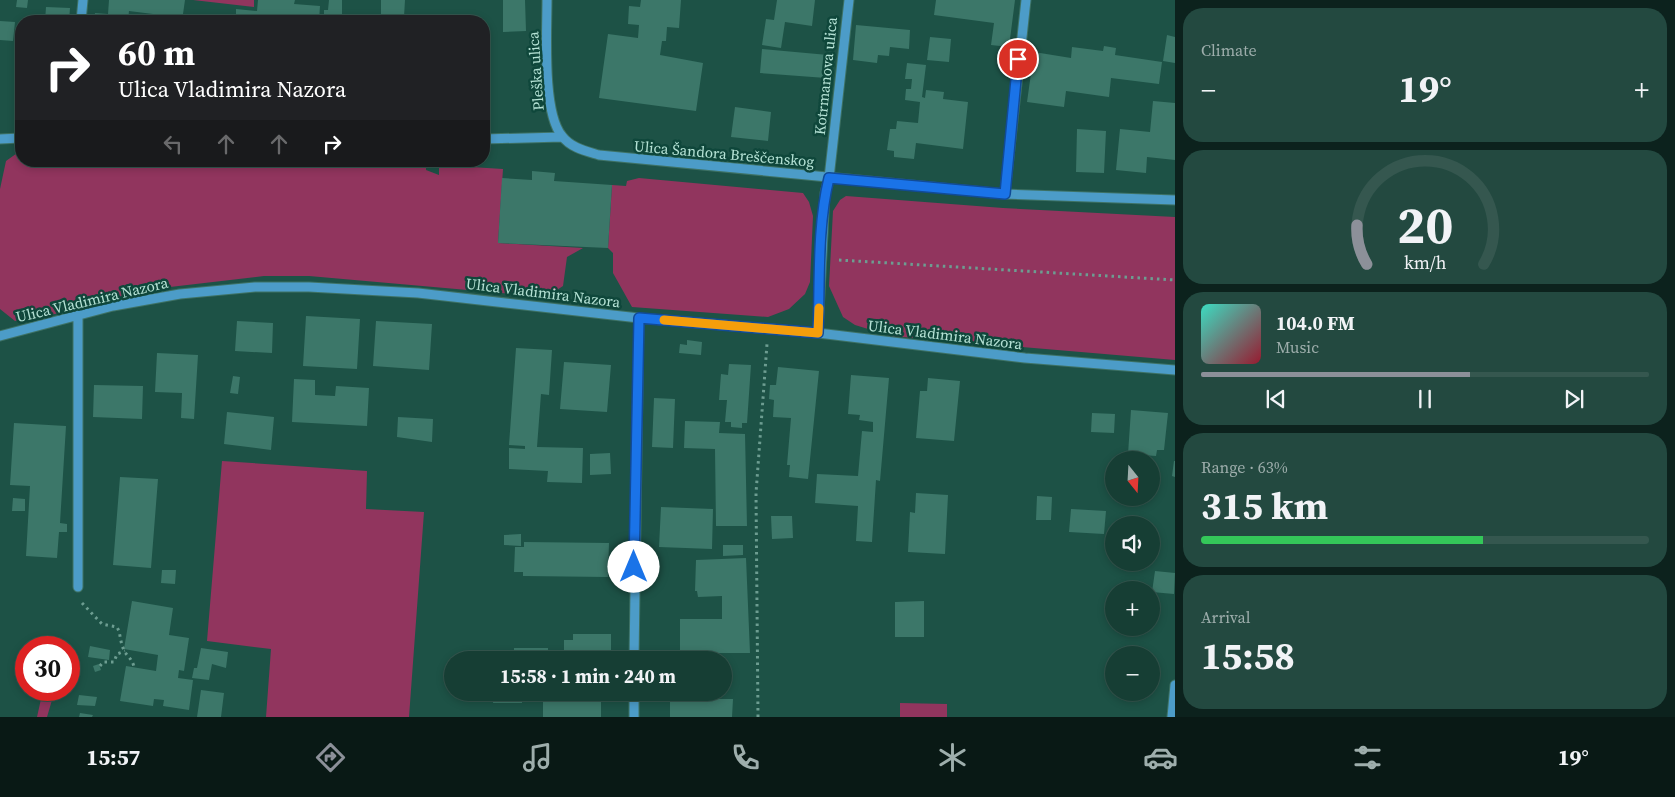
<!DOCTYPE html>
<meta charset="utf-8">
<style>
body{margin:0;font-family:"Source Serif 4",serif;background:#234940;color:#f1f3f6;height:100vh;display:flex;flex-direction:column;font-size:19px;white-space:nowrap}
*{box-sizing:border-box;margin:0}
p{font-size:16px;color:#9eaeac}
.icon{flex:none;width:28px;height:28px;fill:none;stroke:currentColor;stroke-width:2;stroke-linecap:round;stroke-linejoin:round}
.map{position:relative;flex:1;overflow:hidden}
.details{display:flex;flex-direction:column;gap:8px;padding:8px;background:#0c221d;width:500px}
.details>*{flex:none}
.banner{position:absolute;left:15px;top:15px;width:475px;height:152px;border-radius:20px;box-shadow:0 2px 8px #0003,0 0 0 1px #35574f;background:#202124;color:#fff;overflow:hidden}
.needle{width:32px;rotate:162deg}
.buttons{position:absolute;left:1105px;top:451px;display:grid;gap:10px}
.buttons a{display:grid;place-items:center;width:55px;height:55px;border-radius:50%;background:#163e34;box-shadow:0 2px 8px #0003,0 0 0 1px #35574f;font-size:25px}
.speed{position:absolute;left:15px;top:636px;display:flex;gap:10px;font-size:25px;font-weight:700;text-align:center}
.speed>*{display:grid;place-content:center;width:65px;height:65px;border-radius:50%;background:#163e34;box-shadow:0 2px 8px #0003,0 0 0 1px #35574f;line-height:1}
.speed .limit{border:8px solid #d22;background:#fff;color:#111}
.pin{position:absolute;display:grid;place-items:center;width:42px;height:42px;color:#fff;margin:-21px;border:2px solid #fff;border-radius:50%;box-shadow:0 1px 5px #0007}
.me{position:absolute;width:55px;margin:-28px;rotate:0deg;stroke-linejoin:round;filter:drop-shadow(0 0 4px #0008)}
.turn{display:flex;align-items:center;gap:18px;height:105px;padding:0 20px;font-size:22px}
.turn .icon{width:65px;height:65px;stroke-width:2.5}
.turn b{display:block;font-size:35px;line-height:42px}
.lanes{display:flex;align-items:center;height:48px;padding:0 20px;background:#0003;justify-content:center;gap:25px;direction:ltr}
.lanes .off{opacity:.35}
.big{font-size:38px;font-weight:700;line-height:1.1}
.details .widget{flex:1;display:flex;flex-direction:column;justify-content:center;gap:8px;min-width:0;padding:0 18px;border-radius:20px;background:#234940}
.details .dial{align-items:center;gap:0}
.dial svg{height:130px;overflow:visible;fill:none;stroke:#35574f;stroke-width:7;stroke-linecap:round;text-anchor:middle}
.dial text{fill:#f1f3f6;stroke:none}
.song{display:flex;align-items:center;gap:15px}
.cover{width:60px;height:60px;border-radius:8px;background:linear-gradient(135deg,hsl(170 70% 55%),hsl(350 70% 35%))}
.played{height:5px;border-radius:2px;background:linear-gradient(90deg,#8c9099 60%,#35574f 60%)}
.keys{display:flex;justify-content:space-around;direction:ltr}
.heat{display:flex;justify-content:space-between;align-items:center;font-size:28px;direction:ltr}
.charge{height:8px;border-radius:4px;background:linear-gradient(90deg,#34c759 63%,#35574f 0)}
.trip{position:absolute;left:444px;top:651px;width:288px;height:50px;border-radius:25px;background:#163e34;box-shadow:0 2px 8px #0003,0 0 0 1px #35574f;font-weight:700;line-height:50px;text-align:center}
.menu{display:flex;height:80px;justify-content:space-around;align-items:center;background:#091915;color:#9eaeac}
.menu .icon{width:35px;height:35px}
.menu .selected{color:#8c9099}
.menu b{font-size:22px;color:#f1f3f6}
main{display:flex;flex:1;min-height:0}
.map>svg:first-child{display:block}
.green{fill:#91355e}
.building{fill:#3c7769}
.lines{fill:none;stroke-linecap:round;stroke-linejoin:round}
.minor-casing{stroke:#3e7265;stroke-width:11}
.path{stroke:#6d9d91;stroke-width:3;stroke-dasharray:2.5 4;stroke-linecap:butt}
.minor{stroke:#4c9cc8;stroke-width:9}
.route-casing{stroke:#114b97;stroke-width:12}
.route{stroke:#1a73e8;stroke-width:9}
.slow{stroke:#f59e0b;stroke-width:9}
.labels{text-anchor:middle;stroke-width:5;stroke-linejoin:round;paint-order:stroke}
.street-label{font-size:15px;fill:#b5e2d5;stroke:#0f473b}
</style>
<main>
<div class="map">
<svg width="1175" height="717" viewBox="0 0 1175 717">
<rect width="100%" height="100%" fill="#1d5246"/>
<!-- green -->
<path class="green" d="M193,0H254V7Z
M20,151L21,161H426V170L439,175V165L503,169L498,243L583,248L567,257L563,286L546,297L309,276H264L170,287L116,298L47,316L15,321L0,309V189L6,161Z
M639,178L803,193L809,202L813,216L810,282L805,294L789,309L768,317L632,307L613,273V253L608,248L612,185L626,186L627,181Z
M846,196L1003,208L1175,217V360L891,336L855,325L843,317L829,286L833,211L840,200Z
M222,461L367,471L366,509L424,512L409,717H266L271,649L207,641Z
M43,690H55L47,717H37Z
M900,703L947,704V717H900Z"/>
<!-- building -->
<path class="building" d="M17,0H28L27,8L16,7Z
M109,0H185L182,21H153V14L129,11L128,21H94L95,13L108,14Z
M258,0H295L294,4L320,6L319,21H236V9L257,11Z
M329,0H342V21H324V10H328Z
M381,0H405L404,17L447,18V21H384V17H381Z
M503,0H525L526,31L503,32Z
M641,0H681L679,28L667,27L666,41H662L660,55L703,63L696,111L599,98L608,34L638,38L639,25L628,24L629,6L640,7Z
M777,0H815L812,26L785,22L781,48L762,45L766,19L774,20Z
M936,0H1015L1009,47L991,45L994,23L934,15Z
M46,7L70,8L69,21H45Z
M0,21L15,22L13,41L0,40Z
M856,25L910,30L909,49L890,47L889,56L878,55L877,63L853,60Z
M1167,35L1175,37V63L1163,61Z
M930,37L951,39L949,62L927,60Z
M1104,46L1116,48L1115,55L1162,62L1159,84L1111,78L1109,97L1066,91L1064,107L1027,102L1034,52L1071,58L1072,47L1103,51Z
M762,49L828,55L826,78L760,73Z
M907,63L926,65L922,97L925,98L926,90L944,92L943,99L968,102L963,149L916,143L914,159L894,157V151L887,150L890,129H896L897,121L918,123L920,102L905,100L906,89H911L912,79H905Z
M1153,101L1175,103V160L1147,157L1146,173L1116,170L1120,129L1150,132Z
M735,107L771,112L768,141L731,137Z
M1077,129L1106,131L1104,173L1076,172Z
M532,171L555,173L554,181L612,185L608,248L498,243L502,178L532,180Z
M306,316L360,319L357,369L303,366Z
M237,321L273,323L272,353L235,351Z
M376,321L432,324L429,370L373,366Z
M687,340L702,342L701,355L679,353L680,344L687,345Z
M516,348L552,350L549,395L541,394L537,447L583,448L582,483L547,482L548,471L509,469V448L525,449V446L509,445Z
M157,353L198,355L194,419L181,418L182,393L155,392Z
M564,362L611,365L607,412L560,409Z
M729,364L751,365L747,423H742V428L731,427V422H725L727,400H719L721,374L728,375Z
M778,367L819,371L808,479L789,477L790,465H787L791,418L773,417L774,400L769,399L770,385H776Z
M851,375L889,378L880,481L876,480L872,542L856,541L858,506L815,503L817,474L858,476L862,431L873,432V422L859,420L860,415L848,414Z
M233,376L240,377L238,394L230,393Z
M928,378L960,381L954,441L916,438L920,391H927Z
M294,379L315,380V395L335,396L336,386L369,388L367,426L292,422Z
M94,385L143,386L142,419L93,417Z
M654,398L675,399L673,448L652,447Z
M1131,410L1168,413L1164,450H1157L1156,456L1128,454Z
M227,412L274,417L271,450L224,444Z
M1092,413L1115,414L1114,433L1091,432Z
M398,417L433,419L432,442L397,437Z
M685,421L720,422L719,433L745,434L747,526H716L715,449L684,448Z
M14,423L66,426L60,523L67,524V532H59L57,558L26,556L30,486L10,485Z
M610,453L611,474L590,475V454Z
M1174,461H1175V477L1172,476Z
M120,477L158,479L151,568L113,565Z
M916,493L948,495L945,554L908,552L910,512L915,513Z
M1037,496L1052,497L1051,520H1036Z
M13,498L25,499V511H12Z
M661,507L713,509L712,549L659,547Z
M1071,509L1106,511L1104,534L1069,532Z
M771,516H792L793,538L772,539Z
M521,534V546L504,545V535Z
M524,542L609,543L608,577L523,576V572H514L515,547H524Z
M723,545H743V555L723,556Z
M746,558L750,653H680V619H722V596L698,597L697,591H695L696,560Z
M162,570H176L175,584L161,583Z
M1155,571L1175,573L1174,594L1152,592Z
M132,601L173,608L169,635L189,638L184,671L179,670L178,678L193,680L189,710L163,706L164,700L154,699L153,706L120,701L126,666L156,671L158,655L124,649Z
M924,601V637H895V602Z
M573,634H611V660H514V648H548V658L564,657V640H573Z
M90,646L110,650L109,660L88,657Z
M201,648L228,652L226,668L212,664L209,680L192,678L194,668H197Z
M99,664L101,670L95,672L93,666Z
M201,690L224,693L221,717H197Z
M494,692H522V703H493Z
M79,695L97,697L95,706L77,705Z
M543,695H601V717H543Z
M670,699H733L732,717H670Z
M80,713L93,715L92,717H79Z"/>
<g class="lines">
<defs>
<path id="minor" d="M547,0C547,32 542,112 562,136C571,148 586,151 599,155L1005,194L1175,200
M81,21L83,0
M0,139L21,138
M484,139L562,137
M1005,194L1026,0
M818,333L825,193L829,178L849,0
M0,336L113,306L180,294L255,287H309L418,293L639,318L818,333L1025,358L1175,370
M78,587V316
M634,660L639,318
M634,717V692
M1172,717L1175,685"/>
</defs>
<!-- minor casing -->
<use href="#minor" class="minor-casing"/>
<!-- path -->
<path class="path" d="M839,260L1175,280
M82,603L102,624L117,627C121,634 120,643 124,650C127,657 132,658 134,667
M100,666L103,662H114L117,654L125,651
M758,717L756,493L767,344"/>
<!-- minor -->
<use href="#minor" class="minor"/>
</g>
<g class="lines">
<defs>
<path id="route" d="M634,567L639,318L818,333C820,282 817,227 829,178L1005,194L1018,59"/>
</defs>
<!-- route casing -->
<use href="#route" class="route-casing"/>
<!-- route -->
<use href="#route" class="route"/>
<!-- slow -->
<path class="slow" d="M664,320L818,333L819,308"/>
</g>
<g class="labels">
<!-- street labels -->
<g class="street-label">
<text transform="translate(536 71) rotate(-94)" y="5">Pleška ulica</text>
<text transform="translate(826 76) rotate(-84)" y="5">Kotrmanova ulica</text>
<text transform="translate(724 154) rotate(5)" y="5">Ulica Šandora Breščenskog</text>
<text transform="translate(543 293) rotate(7)" y="5">Ulica Vladimira Nazora</text>
<text transform="translate(92 300) rotate(-13)" y="5">Ulica Vladimira Nazora</text>
<text transform="translate(945 335) rotate(7)" y="5">Ulica Vladimira Nazora</text>
</g>
</g>
</svg>
<div class="buttons">
<a><svg class="needle" viewBox="-14 -14 28 28"><path d="M0-13l5 13h-10z" fill="#e53935"/><path d="M0 13l5-13h-10z" fill="#9eaeac"/></svg></a>
<a><svg class="icon" aria-label="sound" viewBox="0 0 24 24"><path d="M4 9h4l5-4v14l-5-4H4zM17 9q2 3 0 6"/></svg></a>
<a>+</a>
<a>−</a>
</div>
<div class="speed"><div class="limit">30</div></div>
<div class="pin" style="left:1018px;top:59px;background:#d93025"><svg class="icon" aria-label="arrive" viewBox="0 0 24 24"><path d="M6 21V4h12l-3 4 3 4H6"/></svg></div>
<svg class="me" style="left:634px;top:567px" viewBox="-20 -20 40 40"><circle r="19" fill="#fff"/><path d="M0-13L10 11 0 6-10 11z" fill="#1a73e8"/></svg>
<div class="trip">15:58 · 1 min · 240 m</div>
<div class="banner">
<div class="turn"><svg class="icon" aria-label="right" viewBox="0 0 24 24"><path d="M7 20v-9h11M14 6l5 5-5 5"/></svg><div><b>60 m</b>Ulica Vladimira Nazora</div></div>
<div class="lanes"><svg class="icon off" aria-label="left" viewBox="0 0 24 24"><path d="M17 20v-9H6M10 6l-5 5 5 5"/></svg><svg class="icon off" aria-label="ahead" viewBox="0 0 24 24"><path d="M12 20V5M6 11l6-6 6 6"/></svg><svg class="icon off" aria-label="ahead" viewBox="0 0 24 24"><path d="M12 20V5M6 11l6-6 6 6"/></svg><svg class="icon" aria-label="right" viewBox="0 0 24 24"><path d="M7 20v-9h11M14 6l5 5-5 5"/></svg></div>
</div>
</div>
<section class="details">
<div class="widget"><p>Climate</p>
<div class="heat"><a>−</a><b class="big">19°</b><a>+</a></div>
</div>
<div class="widget dial"><svg viewBox="0 0 100 80">
<path d="M14 69A42 42 0 1 1 86 69"/>
<path d="M14 69A42 42 0 0 1 8 45" stroke="#8c9099"/>
<text x="50" y="56" font-size="32" font-weight="700">20</text>
<text x="50" y="72" font-size="11">km/h</text>
</svg></div>
<div class="widget">
<div class="song"><i class="cover"></i><div><b>104.0 FM</b><p>Music</p></div></div>
<div class="played"></div>
<div class="keys"><svg class="icon" aria-label="previous" viewBox="0 0 24 24"><path d="M18 5L8 12l10 7zM5 5v14"/></svg><svg class="icon" aria-label="pause" viewBox="0 0 24 24"><path d="M8 5v14M16 5v14"/></svg><svg class="icon" aria-label="next" viewBox="0 0 24 24"><path d="M6 5l10 7-10 7zM19 5v14"/></svg></div>
</div>
<div class="widget"><p>Range · 63%</p><b class="big">315 km</b><div class="charge"></div></div>
<div class="widget"><p>Arrival</p><b class="big">15:58</b></div>
</section>
</main>
<nav class="menu">
<b>15:57</b>
<svg class="icon selected" aria-label="directions" viewBox="0 0 24 24"><path d="M12 3l9 9-9 9-9-9zM9 14v-3h6M13 9l2 2-2 2"/></svg>
<svg class="icon" aria-label="music" viewBox="0 0 24 24"><path d="M9 18V5l10-2v13"/><circle cx="6" cy="18" r="3"/><circle cx="16" cy="16" r="3"/></svg>
<svg class="icon" aria-label="phone" viewBox="0 0 24 24"><path d="M5 4h4l2 5-3 2q2 4 5 5l2-3 5 2v4C11 20 4 13 5 4z"/></svg>
<svg class="icon" aria-label="climate" viewBox="0 0 24 24"><path d="M12 3v18M4 7l16 10M4 17L20 7"/></svg>
<svg class="icon" aria-label="car" viewBox="0 0 24 24"><path d="M5 17H2v-5l4-1 3-4h7l3 4 3 1v5h-3M9 17h6M6 11h13"/><circle cx="7" cy="17" r="2"/><circle cx="17" cy="17" r="2"/></svg>
<svg class="icon" aria-label="filters" viewBox="0 0 24 24"><path d="M4 7h16M4 17h16"/><circle cx="9" cy="7" r="2"/><circle cx="15" cy="17" r="2"/></svg>
<b>19°</b>
</nav>
